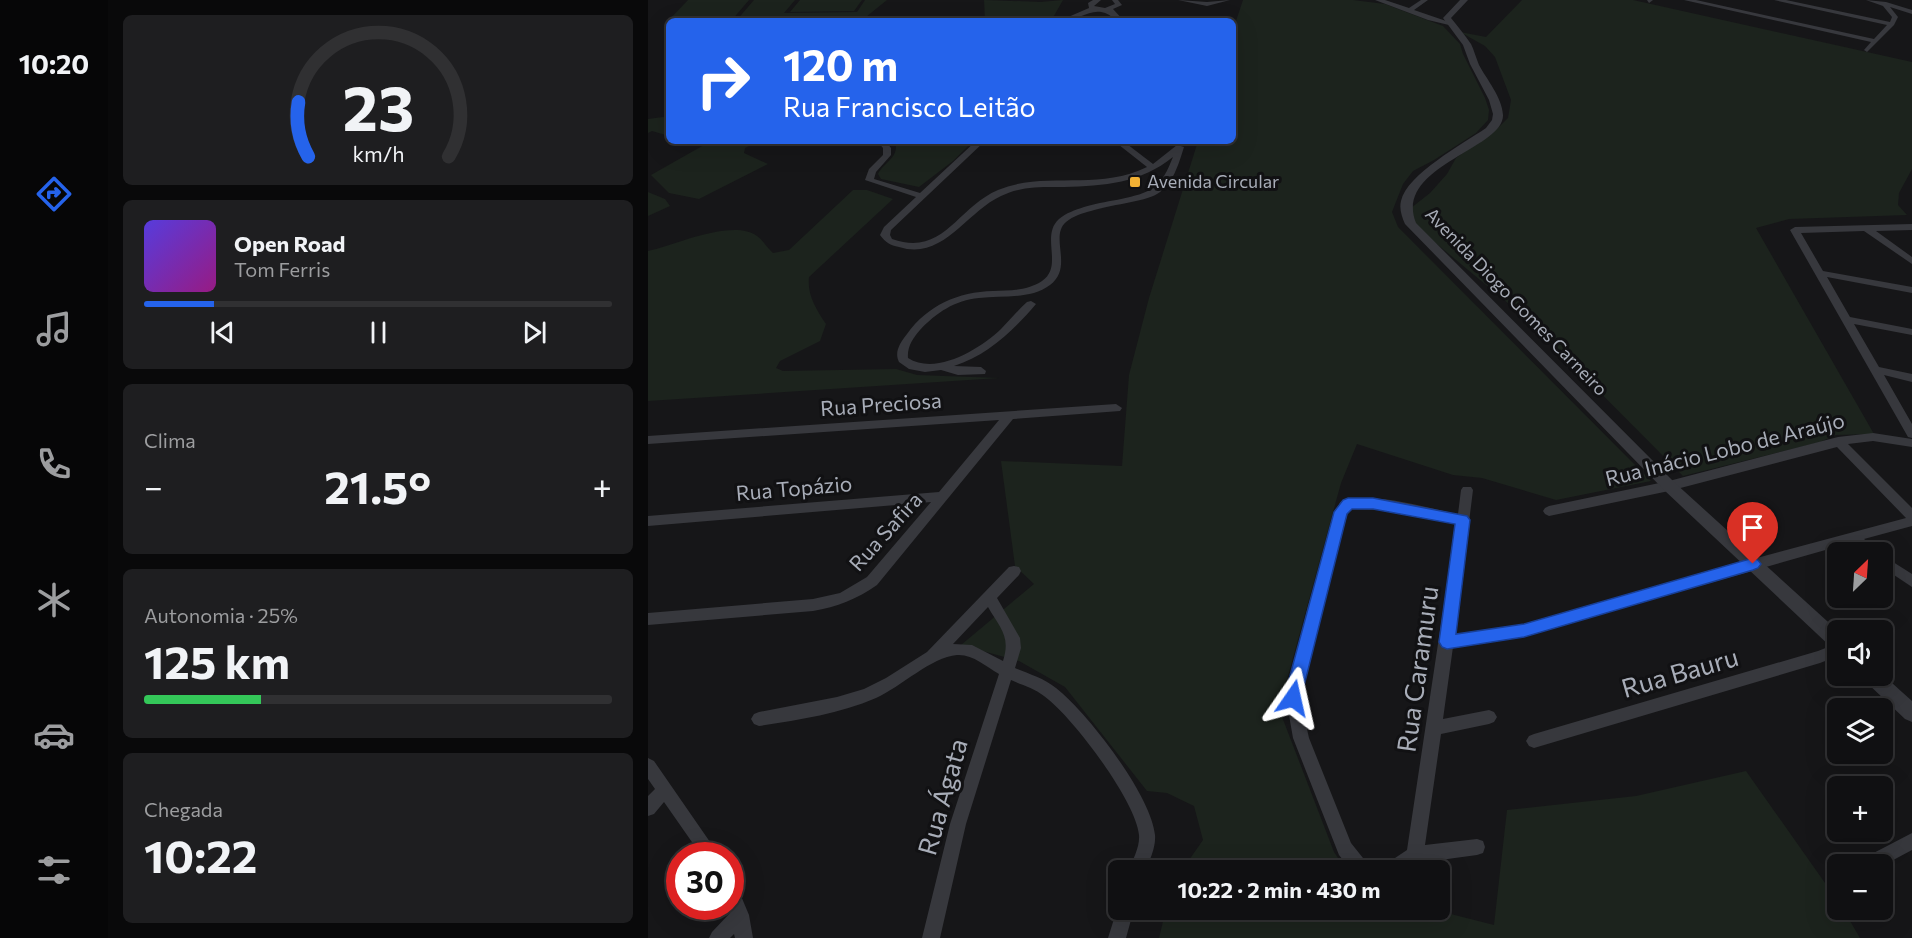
<!DOCTYPE html>
<html lang="pt">
<meta charset="utf-8">
<style>
body{margin:0;font-family:Commissioner,sans-serif;background:#1e1e20;color:#f1f3f6;height:100vh;display:flex;flex-direction:column;font-size:22px;white-space:nowrap}
*{box-sizing:border-box;margin:0}
p{font-size:20px;color:#9c9d9f}
.icon{flex:none;width:33px;height:33px;fill:none;stroke:currentColor;stroke-width:2;stroke-linecap:round;stroke-linejoin:round}
.map{position:relative;flex:1;overflow:hidden}
.drawer{display:flex;flex-direction:column;gap:15px;padding:15px;background:#09090a;width:540px}
.drawer>*{flex:none}
.guide{position:absolute;left:18px;top:18px;width:570px;height:126px;border-radius:9px;box-shadow:0 6px 24px #0002,0 0 0 2px #303032;background:#2563eb;color:#fff;overflow:hidden}
.needle{width:39px;rotate:25deg}
.tools{position:absolute;left:1179px;top:542px;display:grid;gap:12px}
.tools a{display:grid;place-items:center;width:66px;height:66px;border-radius:9px;background:#101012;box-shadow:0 6px 24px #0002,0 0 0 2px #303032;font-size:30px}
.speed{position:absolute;left:18px;top:842px;display:flex;gap:12px;font-size:30px;font-weight:700;text-align:center}
.speed>*{display:grid;place-content:center;width:78px;height:78px;border-radius:50%;background:#101012;box-shadow:0 6px 24px #0002,0 0 0 2px #303032;line-height:1}
.speed .limit{border:9px solid #d22;background:#fff;color:#111}
.pin{position:absolute;display:grid;place-items:center;width:51px;height:51px;color:#fff;margin:-62px -26px;border-radius:50% 50% 50% 0;rotate:-45deg;box-shadow:0 0 6px #0007}
.pin .icon{rotate:45deg}
.me{position:absolute;width:66px;margin:-33px;rotate:11deg;stroke-linejoin:round;filter:drop-shadow(0 0 4px #0008)}
.turn{display:flex;align-items:center;gap:21px;height:126px;padding:0 18px;font-size:27px}
.turn .icon{width:78px;height:78px;stroke-width:2.5}
.turn b{display:block;font-size:42px;line-height:51px}
.big{font-size:45px;font-weight:700;line-height:1.1}
.drawer .card{flex:1;display:flex;flex-direction:column;justify-content:center;gap:9px;min-width:0;padding:0 21px;border-radius:9px;background:#1e1e20}
.drawer .dial{align-items:center;gap:0}
.dial svg{height:156px;overflow:visible;fill:none;stroke:#303032;stroke-width:7;stroke-linecap:round;text-anchor:middle}
.dial text{fill:#f1f3f6;stroke:none}
.song{display:flex;align-items:center;gap:18px}
.cover{width:72px;height:72px;border-radius:9px;background:linear-gradient(135deg,hsl(250 70% 55%),hsl(310 70% 35%))}
.played{height:6px;border-radius:3px;background:linear-gradient(90deg,#2563eb 15%,#303032 15%)}
.keys{display:flex;justify-content:space-around;direction:ltr}
.heat{display:flex;justify-content:space-between;align-items:center;font-size:33px;direction:ltr}
.charge{height:9px;border-radius:4px;background:linear-gradient(90deg,#34c759 25%,#303032 0)}
.trip{position:absolute;left:460px;top:860px;width:342px;height:60px;border-radius:9px;background:#101012;box-shadow:0 6px 24px #0002,0 0 0 2px #303032;font-weight:700;line-height:60px;text-align:center}
main{display:flex;flex:1;min-height:0}
.menu{display:flex;flex-direction:column;width:108px;justify-content:space-around;align-items:center;background:#060607;color:#9c9d9f}
.menu .icon{width:42px;height:42px}
.menu .active{color:#2563eb}
.menu b{font-size:27px;color:#f1f3f6}
.map>svg:first-child{display:block}
.green{fill:#1c231d}
.lines{fill:none;stroke-linecap:round;stroke-linejoin:round}
.minor{fill:#37383d;fill-rule:evenodd}
.tertiary{fill:#37383d;fill-rule:evenodd}
.route{fill:#2563eb;stroke:#184099;stroke-width:1.5}
.poi-dot{fill:#f2b134;stroke:#111113;stroke-width:2}
.labels{text-anchor:middle;stroke-width:6;stroke-linejoin:round;paint-order:stroke}
.far-poi-label{font-size:18px;fill:#a8adb8;stroke:#111113;text-anchor:start}
.far-street-label{font-size:18px;fill:#a8adb8;stroke:#111113}
.street-label{font-size:21px;fill:#a8adb8;stroke:#111113}
.near-street-label{font-size:26px;fill:#a8adb8;stroke:#111113}
</style>
<main>
<nav class="menu">
<b>10:20</b>
<svg class="icon active" aria-label="directions" viewBox="0 0 24 24"><path d="M12 3l9 9-9 9-9-9zM9 14v-3h6M13 9l2 2-2 2"/></svg>
<svg class="icon" aria-label="music" viewBox="0 0 24 24"><path d="M9 18V5l10-2v13"/><circle cx="6" cy="18" r="3"/><circle cx="16" cy="16" r="3"/></svg>
<svg class="icon" aria-label="phone" viewBox="0 0 24 24"><path d="M5 4h4l2 5-3 2q2 4 5 5l2-3 5 2v4C11 20 4 13 5 4z"/></svg>
<svg class="icon" aria-label="climate" viewBox="0 0 24 24"><path d="M12 3v18M4 7l16 10M4 17L20 7"/></svg>
<svg class="icon" aria-label="car" viewBox="0 0 24 24"><path d="M5 17H2v-5l4-1 3-4h7l3 4 3 1v5h-3M9 17h6M6 11h13"/><circle cx="7" cy="17" r="2"/><circle cx="17" cy="17" r="2"/></svg>
<svg class="icon" aria-label="filters" viewBox="0 0 24 24"><path d="M4 7h16M4 17h16"/><circle cx="9" cy="7" r="2"/><circle cx="15" cy="17" r="2"/></svg>
</nav>
<section class="drawer">
<div class="card dial"><svg viewBox="0 0 100 80">
<path d="M14 69A42 42 0 1 1 86 69"/>
<path d="M14 69A42 42 0 0 1 9 41" stroke="#2563eb"/>
<text x="50" y="56" font-size="32" font-weight="700">23</text>
<text x="50" y="72" font-size="11">km/h</text>
</svg></div>
<div class="card">
<div class="song"><i class="cover"></i><div><b>Open Road</b><p>Tom Ferris</p></div></div>
<div class="played"></div>
<div class="keys"><svg class="icon" aria-label="previous" viewBox="0 0 24 24"><path d="M18 5L8 12l10 7zM5 5v14"/></svg><svg class="icon" aria-label="pause" viewBox="0 0 24 24"><path d="M8 5v14M16 5v14"/></svg><svg class="icon" aria-label="next" viewBox="0 0 24 24"><path d="M6 5l10 7-10 7zM19 5v14"/></svg></div>
</div>
<div class="card"><p>Clima</p>
<div class="heat"><a>−</a><b class="big">21.5°</b><a>+</a></div>
</div>
<div class="card"><p>Autonomia · 25%</p><b class="big">125 km</b><div class="charge"></div></div>
<div class="card"><p>Chegada</p><b class="big">10:22</b></div>
</section>
<div class="map">
<svg width="1264" height="938" viewBox="0 0 1264 938">
<rect width="100%" height="100%" fill="#161618"/>
<!-- green -->
<path class="green" d="M40,0H101L83,21L18,23Z
M106,0H147L136,13L209,12L217,0H239L213,21H180L179,19H166L163,21H88Z
M152,0H214L206,11L142,12Z
M336,0L393,2L415,0L403,21H337Z
M595,0H705L737,4L795,26L812,44L815,54L837,98L841,110L840,120L828,133L786,160L765,171L755,184L744,212L750,227L1003,481L908,500L834,478L805,475L709,444L693,483L631,709L686,852L698,870H534L555,840L546,806L519,793L499,791L417,687L371,661L313,645L386,584L367,566L353,461L474,466L481,375L501,298L550,141H585V30Z
M874,0H985L1264,62V169L1251,193L1250,205L1259,215L1141,219L1108,228L1226,434L1188,435L1172,442L1035,476L879,319L766,225L763,208L782,193L799,174L808,158L852,126L860,118L863,100L847,57L837,46L812,32L838,37Z
M15,117L21,118V136L4,131L0,133V119Z
M63,141H111L97,148L96,153L120,164L51,199L21,193L3,175Z
M247,141H325L305,161L271,187L233,179L230,174C236,162 252,158 247,141Z
M205,190H219L245,199L161,277C159,295 168,309 178,324L172,341L132,361L128,368L135,371L248,369L269,375L351,378L0,401V251C27,245 85,218 109,236C115,240 119,248 125,253L141,250Z
M0,192L17,199L22,206L0,216Z
M1098,771L1189,900L1190,909H1195L1212,938H511L518,909H783L846,925L859,810L988,796Z"/>
<g class="lines">
<!-- minor -->
<path class="minor" d="M445,0H453L446,6L457,8L467,4L464,0H470L474,5L465,9L476,21H469C447,0 436,21 411,21L441,8L440,3Z
M530,0L559,2L582,0L559,6Z
M727,0H737L761,8L773,0H780L766,10L804,23L801,25L780,20Z
M999,0H1005L1001,3Z
M1036,0H1048L1226,39L1239,25L1126,0H1138L1242,22L1244,17L1235,6L1218,0L1238,2L1264,10V14L1242,7L1250,17L1246,25L1219,52L1216,50L1223,42Z
M229,141H237L243,148V155L228,172L226,179L272,193L328,141H337L243,230L242,235L244,239C296,257 308,208 350,190C399,170 447,192 499,167L466,141H475L505,164L529,145L536,147C531,163 525,185 509,194C496,202 460,205 443,211C435,213 425,216 418,222C401,237 426,267 402,285C382,300 354,295 331,298C307,300 288,313 272,330C265,338 259,347 260,358C288,376 332,349 353,329C362,320 370,310 379,302L383,301L388,304C365,331 340,355 306,366L333,367L338,371L337,374L310,375L293,370L277,372L261,369L251,362C246,352 252,343 259,334C280,305 310,292 345,291C362,290 379,291 394,281C416,266 392,236 411,219C418,213 427,210 436,207C455,201 485,199 502,190C514,184 520,169 525,157C493,183 456,186 416,187C394,187 373,186 353,196C318,212 295,261 251,247C242,245 238,243 232,235L236,227L268,197L217,180L221,169L235,155V148Z
M1264,224V230L1228,231L1264,257V264L1216,231L1153,233L1175,271L1264,287V293L1179,277L1202,317L1264,329V335L1206,324L1231,367L1264,374V382L1236,375L1264,424V438L1260,437L1142,230L1147,227Z
M468,404L474,408L472,411L365,419L229,585C209,599 189,607 165,611L0,625V613L165,599L192,593L219,577L283,502L0,526V516L291,492L351,420L0,444V436Z
M1225,433L1264,439V447L1225,441L1200,444L1264,508V526L1216,539L1229,548L1231,552H1214L1202,543L876,636L805,647L795,719L841,710L846,712L849,717L846,722L841,724L793,734L777,845L829,839L835,841L837,847L835,853L829,855L770,863L759,870H736L738,864L759,850L808,524L736,510L701,509L674,606L652,698L661,738L703,843L715,858L725,864L727,870H703L691,855L645,738L638,698L660,606L692,502C726,491 774,507 810,514L813,490L815,487H823L825,490L807,635L876,624L1105,559L1258,518L1189,447L1021,491L901,516L897,514L895,511L897,508L901,506L1021,481L1190,437Z
M1234,555L1264,574V587L1234,567Z
M366,566L371,567L373,571L371,575L349,598L372,638L373,648L367,668C381,674 396,678 408,688C439,712 503,795 507,835C508,847 502,859 498,870H481C485,859 492,847 491,835C488,801 424,716 396,696C386,688 374,685 363,680L318,824L292,938H274L302,824L351,674C337,666 325,654 309,655C283,657 253,687 228,698C191,714 150,720 111,726L106,724L103,719L106,714L111,712L189,697L216,689L238,678L279,652L361,567ZM340,607C352,628 363,636 355,661L324,645L305,644Z
M1190,643V656L1172,663L886,748L881,746L878,741L881,736L886,734L1170,651Z
M0,758L6,761L71,855H53L16,802L6,814L0,816V796L7,789L0,779Z
M1264,833V850L1234,866V864H1214L1216,858Z
M1190,873V890L1188,891L1182,888L1179,882L1182,876Z
M82,882L88,884L101,915L105,938H87L86,934L82,938H61L64,932L82,913L80,906H82Z
M471,903V909H486L478,938H460Z"/>
<!-- tertiary -->
<path class="tertiary" d="M812,0H820L803,18C810,27 817,35 823,44C826,50 828,58 831,65C839,80 854,97 855,115C856,149 745,166 768,223L1026,482L1190,631V651L1184,648L1016,490L757,224C754,217 751,209 753,201C759,174 815,144 838,128L844,120L845,114L841,100L822,64L815,45L795,18Z
M1234,674L1264,701V722L1257,719L1217,681L1214,675Z"/>
</g>
<!-- route -->
<path class="route" d="M700,498H725L819,516L822,520L808,634L876,624L1105,558L1110,560L1113,564L1110,568L1105,570L876,637L799,649L794,647L791,642L807,524L725,509H704L699,514L653,698L651,703L645,705L639,703L636,698L686,512L695,500Z"/>
<!-- markers -->
<rect class="poi-dot" x="481" y="176" width="12" height="12" rx="3"/>
<g class="labels">
<!-- far-poi labels -->
<g class="far-poi-label">
<text x="499" y="188">Avenida Circular</text>
</g>
<!-- far-street labels -->
<g class="far-street-label">
<text transform="translate(868 302) rotate(46)" y="6">Avenida Diogo Gomes Carneiro</text>
</g>
<!-- street labels -->
<g class="street-label">
<text transform="translate(233 405) rotate(-4)" y="7">Rua Preciosa</text>
<text transform="translate(1077 450) rotate(-14)" y="7">Rua Inácio Lobo de Araújo</text>
<text transform="translate(146 489) rotate(-5)" y="7">Rua Topázio</text>
<text transform="translate(238 532) rotate(-48)" y="7">Rua Safira</text>
</g>
<!-- near-street labels -->
<g class="near-street-label">
<text transform="translate(770 669) rotate(-82)" y="9">Rua Caramuru</text>
<text transform="translate(1032 673) rotate(-16)" y="9">Rua Bauru</text>
<text transform="translate(295 797) rotate(-74)" y="9">Rua Ágata</text>
</g>
</g>
</svg>
<div class="tools">
<a><svg class="needle" viewBox="-14 -14 28 28"><path d="M0-13l5 13h-10z" fill="#e53935"/><path d="M0 13l5-13h-10z" fill="#9c9d9f"/></svg></a>
<a><svg class="icon" aria-label="sound" viewBox="0 0 24 24"><path d="M4 9h4l5-4v14l-5-4H4zM17 9q2 3 0 6"/></svg></a>
<a><svg class="icon" aria-label="layers" viewBox="0 0 24 24"><path d="M12 4l9 5-9 5-9-5zM3 14l9 5 9-5"/></svg></a>
<a>+</a>
<a>−</a>
</div>
<div class="speed"><div class="limit">30</div></div>
<div class="pin" style="left:1105px;top:564px;background:#d93025"><svg class="icon" aria-label="arrive" viewBox="0 0 24 24"><path d="M6 21V4h12l-3 4 3 4H6"/></svg></div>
<svg class="me" style="left:645px;top:698px" viewBox="-20 -20 40 40"><path d="M0-17L14 15 0 8-14 15z" fill="#2563eb" stroke="#fff" stroke-width="4"/></svg>
<div class="trip">10:22 · 2 min · 430 m</div>
<div class="guide">
<div class="turn"><svg class="icon" aria-label="right" viewBox="0 0 24 24"><path d="M7 20v-9h11M14 6l5 5-5 5"/></svg><div><b>120 m</b>Rua Francisco Leitão</div></div>
</div>
</div>
</main>
